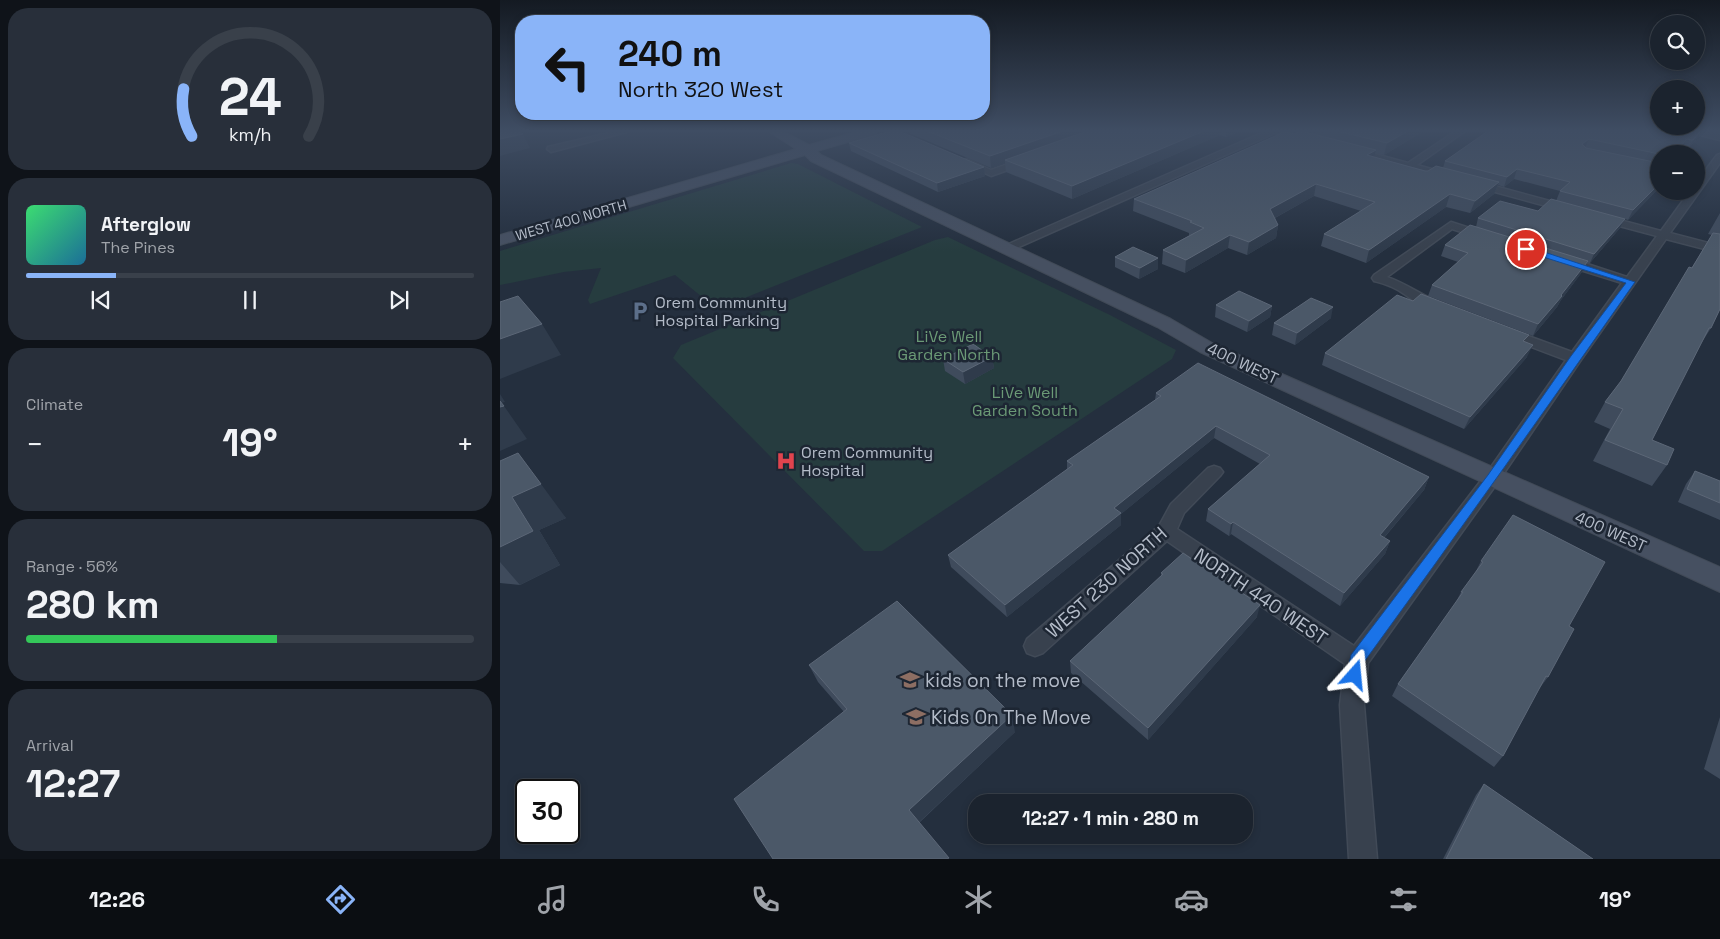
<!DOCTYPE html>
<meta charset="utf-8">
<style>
body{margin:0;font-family:"Space Grotesk",sans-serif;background:#282f3a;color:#f1f3f6;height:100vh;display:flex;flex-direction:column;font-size:19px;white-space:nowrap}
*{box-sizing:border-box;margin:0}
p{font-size:16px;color:#a0a4aa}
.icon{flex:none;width:28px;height:28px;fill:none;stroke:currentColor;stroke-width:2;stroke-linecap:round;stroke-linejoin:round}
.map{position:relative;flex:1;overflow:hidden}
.sheet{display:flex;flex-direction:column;gap:8px;padding:8px;background:#0f1319;width:500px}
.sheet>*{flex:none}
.guide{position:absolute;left:15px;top:15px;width:475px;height:105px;border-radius:20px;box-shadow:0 2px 8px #0003,0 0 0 1px #39404a;background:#8ab4f8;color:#111;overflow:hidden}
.fabs{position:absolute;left:1150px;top:15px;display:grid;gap:10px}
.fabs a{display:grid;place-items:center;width:55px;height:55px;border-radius:50%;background:#1b232e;box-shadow:0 2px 8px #0003,0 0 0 1px #39404a;font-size:25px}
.speed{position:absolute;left:15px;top:779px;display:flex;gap:10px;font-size:25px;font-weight:700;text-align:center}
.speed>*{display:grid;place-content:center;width:65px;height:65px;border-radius:50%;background:#1b232e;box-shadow:0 2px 8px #0003,0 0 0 1px #39404a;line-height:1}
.speed .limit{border:2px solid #111;border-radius:8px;background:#fff;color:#111}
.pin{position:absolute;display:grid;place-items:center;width:42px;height:42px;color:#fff;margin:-21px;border:2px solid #fff;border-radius:50%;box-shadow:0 1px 5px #0007}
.me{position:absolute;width:55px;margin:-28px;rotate:18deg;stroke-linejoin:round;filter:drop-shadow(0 0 4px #0008)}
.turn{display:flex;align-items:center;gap:18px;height:105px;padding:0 20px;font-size:22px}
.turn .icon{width:65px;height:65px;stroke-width:2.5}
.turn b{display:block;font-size:35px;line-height:42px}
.big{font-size:38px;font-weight:700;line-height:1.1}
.sheet .tile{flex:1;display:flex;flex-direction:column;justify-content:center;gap:8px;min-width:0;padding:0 18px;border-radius:20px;background:#282f3a}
.sheet .dial{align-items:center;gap:0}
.dial svg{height:130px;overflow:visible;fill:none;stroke:#39404a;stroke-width:7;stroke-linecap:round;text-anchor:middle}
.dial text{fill:#f1f3f6;stroke:none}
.song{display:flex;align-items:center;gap:15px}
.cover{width:60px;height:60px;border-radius:8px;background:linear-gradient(135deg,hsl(140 70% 55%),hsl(200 70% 35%))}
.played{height:5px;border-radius:2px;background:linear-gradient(90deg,#8ab4f8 20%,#39404a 20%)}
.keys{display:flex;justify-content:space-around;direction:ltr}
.heat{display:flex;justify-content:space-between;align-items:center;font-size:28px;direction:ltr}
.charge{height:8px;border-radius:4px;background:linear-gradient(90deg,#34c759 56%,#39404a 0)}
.trip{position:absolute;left:468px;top:794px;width:285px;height:50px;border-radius:20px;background:#1b232e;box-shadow:0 2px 8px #0003,0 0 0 1px #39404a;font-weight:700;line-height:50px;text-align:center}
.tabs{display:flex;height:80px;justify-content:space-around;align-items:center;background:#0b0e12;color:#a0a4aa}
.tabs .icon{width:35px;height:35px}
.tabs .on{color:#8ab4f8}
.tabs b{font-size:22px;color:#f1f3f6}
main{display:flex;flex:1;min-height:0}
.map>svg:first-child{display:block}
.green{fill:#263c3f}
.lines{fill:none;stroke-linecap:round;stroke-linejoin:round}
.minor-casing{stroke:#414a57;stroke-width:3}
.secondary-casing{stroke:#414a57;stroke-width:2}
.minor{fill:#38414e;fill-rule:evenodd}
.secondary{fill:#465061;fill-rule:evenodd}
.wall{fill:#3f4b5c}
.shaded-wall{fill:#2f3b4b}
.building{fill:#4b5868;stroke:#5c6777}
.route{fill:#1a73e8;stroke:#114b97}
.labels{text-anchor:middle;stroke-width:5;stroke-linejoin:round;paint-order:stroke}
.far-street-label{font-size:14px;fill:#b4bcc9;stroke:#1d2633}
.poi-label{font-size:16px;fill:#b4bcc9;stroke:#1d2633;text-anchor:start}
.park-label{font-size:16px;fill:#6b9a76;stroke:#1d2633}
.street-label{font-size:16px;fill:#b4bcc9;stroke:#1d2633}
.near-street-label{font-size:19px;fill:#b4bcc9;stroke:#1d2633}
.near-poi-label{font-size:19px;fill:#b4bcc9;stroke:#1d2633;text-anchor:start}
</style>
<main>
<section class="sheet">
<div class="tile dial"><svg viewBox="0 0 100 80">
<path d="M14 69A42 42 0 1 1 86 69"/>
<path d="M14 69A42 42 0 0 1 9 40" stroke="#8ab4f8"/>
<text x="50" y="56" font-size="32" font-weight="700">24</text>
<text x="50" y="72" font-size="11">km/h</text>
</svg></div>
<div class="tile">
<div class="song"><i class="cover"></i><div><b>Afterglow</b><p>The Pines</p></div></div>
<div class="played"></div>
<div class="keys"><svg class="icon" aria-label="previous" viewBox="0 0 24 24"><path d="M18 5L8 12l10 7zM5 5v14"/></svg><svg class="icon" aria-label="pause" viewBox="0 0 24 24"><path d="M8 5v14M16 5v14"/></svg><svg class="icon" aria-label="next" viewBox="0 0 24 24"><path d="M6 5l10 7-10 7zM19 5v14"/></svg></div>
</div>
<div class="tile"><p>Climate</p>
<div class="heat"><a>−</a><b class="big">19°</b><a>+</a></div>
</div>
<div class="tile"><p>Range · 56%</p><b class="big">280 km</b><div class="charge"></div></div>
<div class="tile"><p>Arrival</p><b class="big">12:27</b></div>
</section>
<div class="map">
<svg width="1220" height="859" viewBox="0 0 1220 859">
<rect width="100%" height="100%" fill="#242f3e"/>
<!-- green -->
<path class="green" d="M291,163L298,164L422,227L217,309L175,275L90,304L88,300L101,268L64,272L0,285V251Z
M448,237L610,315L676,350L672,359L382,551H364L173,358L181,345L435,240Z"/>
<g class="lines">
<defs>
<path id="minor" d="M117,131H130L51,152L47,149L48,147Z
M766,131H785L807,138L803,141L775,133L510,251L506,252L500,249L502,247Z
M956,131H965L917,165L953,175V179L950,180L848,151L853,148L908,163Z
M1184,131H1199L1220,134V140Z
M1220,154V163L1170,233L1220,246V253L1166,239L1081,360L998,482L868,663L864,705L877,859H849L840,705L845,664L667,541L543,653L535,656L527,653L524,646L527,639L659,526L671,504L708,468L714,466L720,468L723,472L720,476L684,513L677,529L854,646L986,474L1066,360L1002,336L1000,333L1002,330H1012L1072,352L1122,283L1061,264L1059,261L1061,258H1069L1127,277L1157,236L1097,220L1096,218L1097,216L1101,215L1161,231L1190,191H1196V183L1217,155Z
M527,157L530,158V162L491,176L461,162L466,159L469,160L491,170Z
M976,181L1072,207L1073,209L1068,212L973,186V182Z
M951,222L988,234L990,236L984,239L952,229L887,277C907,284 923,296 942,304L944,307L942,310C925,314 910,296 896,289C889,285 881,283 874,281L872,278L874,275Z"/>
<path id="secondary" d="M268,131H282L309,145L359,131H377L375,134L317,151L321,155L671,319L714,344L1220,567V592L700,352L657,327L311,161L305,155L0,245V235L296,149Z"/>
</defs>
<!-- minor casing -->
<use href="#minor" class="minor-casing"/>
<!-- secondary casing -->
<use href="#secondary" class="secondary-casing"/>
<!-- minor -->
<use href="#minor" class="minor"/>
<!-- secondary -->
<use href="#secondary" class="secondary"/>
</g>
<!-- wall -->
<path class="wall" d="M408,131H740L726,137L720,135L572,199L506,172L505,163L491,168L409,133Z
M812,131H924L884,155L875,153L874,157L928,171L943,168L945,161L988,131L1198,137L1188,149L1182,148L1159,154V188L1128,220L1125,219L1120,228L1090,263H1087L1082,272L1061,300L1057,307L1033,336L928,296L932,285L958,262L941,256L945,245L976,227L978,218L1038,211L1056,201L1060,191L1014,179L1004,187L998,185L994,194L970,213L946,207L866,263L821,246L824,234L861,211L814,196L775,218L778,225L776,238L747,255L728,248L685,273L662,264L663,250L690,235H689V233L633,211L634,199L794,134L811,133Z
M349,143L484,167L485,176L438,192L351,151Z
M1220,213V309L1211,328L1200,345L1152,440L1167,465L1152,486L1093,461L1110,429L1094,422L1105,402L1121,381L1212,235L1208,234Z
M615,257L658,258V269L639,279L615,267Z
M913,301L1025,342L1027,357L964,429L822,365L825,353Z
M716,305L772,306L770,317L747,332L715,317Z
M831,318L795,345L772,335L774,323Z
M492,357L494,368L465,384L445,371L443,359Z
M656,393L929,477L924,490L884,538L890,541L885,554L840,606L731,534L729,536L706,521L708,509L760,464L714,438L621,514V525L507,617L451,567L448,555L567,470V461L655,400Z
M0,461L66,518L39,530L60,565L20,585L0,583Z
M1195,471L1220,481V520L1178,502L1186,484Z
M981,561L1069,626L1048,677L1039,689L1003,756L994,767L892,696L898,684L955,604L961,592L975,573Z
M661,573L757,617L648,740L571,673L570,661L661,576Z
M309,665L515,732L420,822L273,859L344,712L318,682Z
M1220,717V779L1204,769Z
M984,784L1093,859H943L976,795Z"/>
<!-- shaded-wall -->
<path class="shaded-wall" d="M563,131H596L505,160V163L491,168L490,156Z
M704,131H720V135L572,199V186Z
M726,131H740L726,137Z
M908,131H924L884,155L887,143Z
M1201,131H1202L1198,137L1188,149L1193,140Z
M23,134L30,148L0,156V139Z
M1089,139L1085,148L1082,144Z
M1187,139L1182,148L1177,154H1174Z
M876,150L873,161L867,155Z
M484,167L485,176L438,192L437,183Z
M1017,169L1014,179L1004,187L1007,177Z
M999,182L994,194L970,213L975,201Z
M816,184L814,196L769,221L770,209Z
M1159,184V188L1128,220L1133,210Z
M950,194L946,207L866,263L869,250Z
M1125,219L1120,228L1090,263L1094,254Z
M778,225L776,238L747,255L749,242Z
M730,235L728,248L685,273L686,260Z
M658,258V269L639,279L640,268Z
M1088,261L1082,272L1061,300L1057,307L1033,336L1038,324Z
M772,306L770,317L747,332L749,321Z
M833,307L831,318L795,345L797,333Z
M42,324L61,355L0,379V339Z
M1033,345L1027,357L964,429L970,417Z
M492,357L494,368L465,384L463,372Z
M0,394L5,402L1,403L0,401Z
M4,406L27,439L0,451V407Z
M716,426L714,438L621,514V525L507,617L505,605L614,508Z
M929,477L924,490L875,548L880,535Z
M41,484L66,518L39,530L60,565L20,585L0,562V547L12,497Z
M733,522L731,534L729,536L731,524Z
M890,541L885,554L840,606L844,593Z
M760,605L757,617L648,740V728Z
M512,715L515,732L416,825L409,810Z"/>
<!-- building -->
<path class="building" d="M0,131H18L23,134L0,139Z
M390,131H399L484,167L437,183L349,143Z
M427,131H563L490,156Z
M587,131H704L572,186L505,160Z
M801,131L876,150L867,155L925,171H928L936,166L999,182L975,201L950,194L869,250L824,234L875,202L816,184L770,209L778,225L749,242L730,235L686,260L663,250L704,228L690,222L692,221L634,199L784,132L794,134Z
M837,131H908L887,143Z
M988,131H1201L1193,140L1187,139L1174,154H1159L1089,139L1082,144L1086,148L1159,163V184L1133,210L1060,191L1070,182L1017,169L1007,177L945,161Z
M1051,199L1125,219L1094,254L978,218L1000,201L1038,211Z
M970,225L1088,261L1061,295L1062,296L1038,324L932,285L968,253L945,245Z
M1213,233L1220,234V309L1211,328H1209L1152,440L1174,449L1167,465L1105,440L1123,409L1105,402L1121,381L1189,267L1192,268Z
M633,247L658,258L640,268L615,257Z
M739,291L772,306L749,321L716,305Z
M921,294L1029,335L1023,341L1033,345L970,417L825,353L897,295L913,301Z
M18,296L42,324L0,339V302Z
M811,298L833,307L797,333L774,323Z
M473,344L492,357L463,372L443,359Z
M698,363L929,477L880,535L890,541L844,593L733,522L731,524L708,509L770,455L716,426L614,508L621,513L505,605L448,555L573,465L567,461L661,396L656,393Z
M0,401L4,406L0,407Z
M18,453L41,484L12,497L33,531L0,547V461Z
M1195,471L1220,481V503L1187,489Z
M1013,515L1105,562L1069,626L1074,629L1048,677L1046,676L1003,756L898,684L963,592H961L983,562L981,561Z
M683,553L760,605L648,728L570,661L663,574L661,573Z
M397,601L512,715L409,810L449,858L447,859H273L234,799L347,709L309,665Z
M984,784L1093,859H946Z"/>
<!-- sky -->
<linearGradient id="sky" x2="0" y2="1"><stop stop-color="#141a22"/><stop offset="0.52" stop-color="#3f4d63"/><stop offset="1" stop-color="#3f4d63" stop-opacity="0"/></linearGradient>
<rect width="1220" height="251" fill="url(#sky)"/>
<!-- route -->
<path class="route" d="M1024,247H1029L1135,282C1046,409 956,536 864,662L861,680L855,682L850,680L847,675L851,655L988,475L1071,356L1126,283L1024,251Z"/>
<!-- icons -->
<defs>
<symbol id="parking-bare" viewBox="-9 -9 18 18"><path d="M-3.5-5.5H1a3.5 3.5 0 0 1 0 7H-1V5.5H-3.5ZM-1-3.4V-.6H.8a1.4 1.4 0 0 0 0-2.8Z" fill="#5c6f8a" stroke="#1d2633" stroke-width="2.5" paint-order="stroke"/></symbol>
<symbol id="hospital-bare" viewBox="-9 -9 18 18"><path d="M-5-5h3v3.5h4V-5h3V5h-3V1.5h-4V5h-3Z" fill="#e0444e" stroke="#1d2633" stroke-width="2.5" paint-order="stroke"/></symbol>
<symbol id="school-bare" viewBox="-9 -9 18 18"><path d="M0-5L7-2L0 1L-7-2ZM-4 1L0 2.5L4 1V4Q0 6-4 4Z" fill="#8d6e63" stroke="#1d2633" stroke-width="2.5" paint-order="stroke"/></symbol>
</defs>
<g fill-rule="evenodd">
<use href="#parking-bare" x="126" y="297" width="28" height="28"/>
<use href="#hospital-bare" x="272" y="447" width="28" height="28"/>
<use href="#school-bare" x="396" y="666" width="28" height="28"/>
<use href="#school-bare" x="402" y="703" width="28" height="28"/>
</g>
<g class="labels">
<!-- far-street labels -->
<g class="far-street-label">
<text transform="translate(71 220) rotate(-16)" y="5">WEST 400 NORTH</text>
</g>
<!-- poi labels -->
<g class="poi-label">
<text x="155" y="308">Orem Community<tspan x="155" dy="18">Hospital Parking</tspan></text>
<text x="301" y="458">Orem Community<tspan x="301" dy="18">Hospital</tspan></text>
</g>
<!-- park labels -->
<g class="park-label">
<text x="449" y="342">LiVe Well<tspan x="449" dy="18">Garden North</tspan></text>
<text x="525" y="398">LiVe Well<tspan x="525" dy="18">Garden South</tspan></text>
</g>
<!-- street labels -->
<g class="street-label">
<text transform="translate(743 363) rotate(25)" y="6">400 WEST</text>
<text transform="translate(1111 531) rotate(24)" y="6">400 WEST</text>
</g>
<!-- near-street labels -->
<g class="near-street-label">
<text transform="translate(606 582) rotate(-42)" y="7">WEST 230 NORTH</text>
<text transform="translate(761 596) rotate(34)" y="7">NORTH 440 WEST</text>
</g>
<!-- near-poi labels -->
<g class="near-poi-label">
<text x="425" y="687">kids on the move</text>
<text x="431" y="724">Kids On The Move</text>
</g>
</g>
</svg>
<div class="fabs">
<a><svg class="icon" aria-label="search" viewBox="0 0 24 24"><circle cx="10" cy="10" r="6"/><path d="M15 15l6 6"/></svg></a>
<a>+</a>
<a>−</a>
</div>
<div class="speed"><div class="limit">30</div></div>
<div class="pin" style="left:1026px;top:249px;background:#d93025"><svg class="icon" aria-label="arrive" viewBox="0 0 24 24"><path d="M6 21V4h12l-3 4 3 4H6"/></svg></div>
<svg class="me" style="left:855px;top:675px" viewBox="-20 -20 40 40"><path d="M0-17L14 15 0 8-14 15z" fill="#1a73e8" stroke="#fff" stroke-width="4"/></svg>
<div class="trip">12:27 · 1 min · 280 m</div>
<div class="guide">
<div class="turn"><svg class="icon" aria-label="left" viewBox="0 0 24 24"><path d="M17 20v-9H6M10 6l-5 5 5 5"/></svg><div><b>240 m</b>North 320 West</div></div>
</div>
</div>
</main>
<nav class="tabs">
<b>12:26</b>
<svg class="icon on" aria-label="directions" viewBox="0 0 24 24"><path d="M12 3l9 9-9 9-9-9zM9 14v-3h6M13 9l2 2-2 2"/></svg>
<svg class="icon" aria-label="music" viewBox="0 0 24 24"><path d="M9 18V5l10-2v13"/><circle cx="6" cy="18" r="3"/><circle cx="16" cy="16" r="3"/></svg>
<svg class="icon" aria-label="phone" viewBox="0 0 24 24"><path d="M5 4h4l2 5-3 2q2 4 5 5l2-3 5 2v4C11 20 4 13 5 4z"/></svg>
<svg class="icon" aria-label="climate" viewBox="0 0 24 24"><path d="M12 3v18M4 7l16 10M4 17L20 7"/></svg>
<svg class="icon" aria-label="car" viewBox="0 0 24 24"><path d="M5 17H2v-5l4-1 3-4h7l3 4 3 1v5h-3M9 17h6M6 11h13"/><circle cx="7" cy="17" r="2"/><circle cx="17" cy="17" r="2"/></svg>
<svg class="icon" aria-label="filters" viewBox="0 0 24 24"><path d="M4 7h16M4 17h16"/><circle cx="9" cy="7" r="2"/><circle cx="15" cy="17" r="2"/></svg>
<b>19°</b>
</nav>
